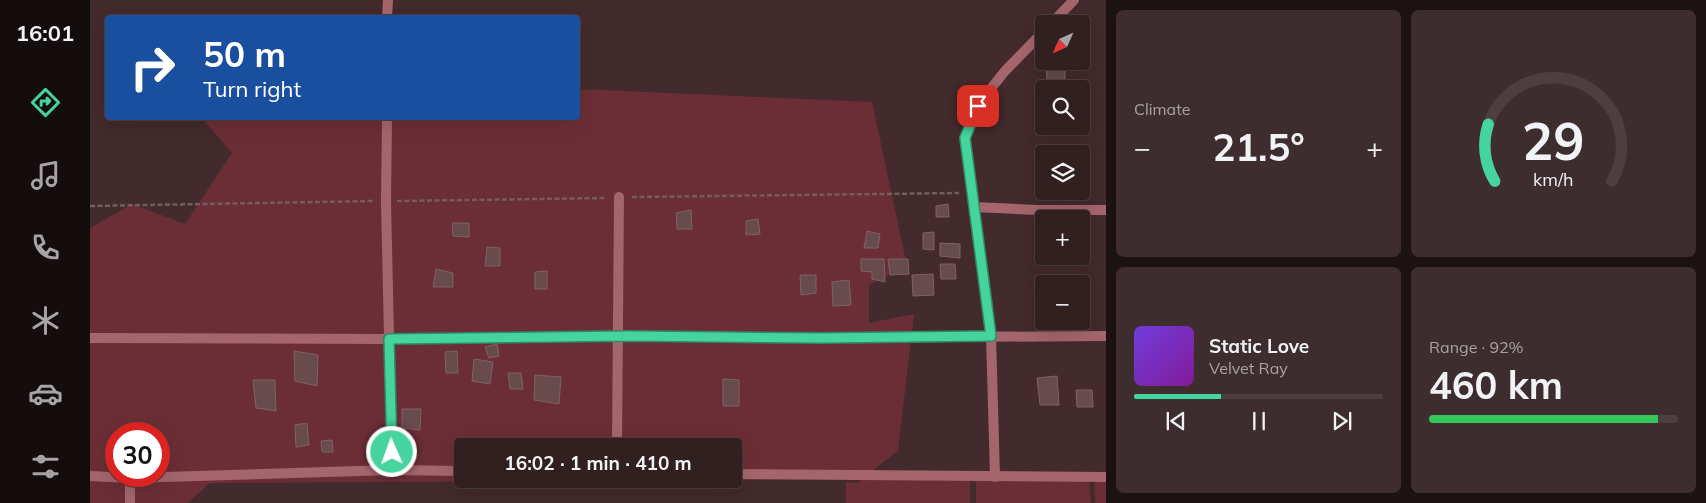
<!DOCTYPE html>
<meta charset="utf-8">
<style>
body{margin:0;font-family:Mulish,sans-serif;background:#3d2d2e;color:#f1f3f6;height:100vh;display:flex;flex-direction:column;font-size:19px;white-space:nowrap}
*{box-sizing:border-box;margin:0}
p{font-size:16px;color:#a8a3a5}
.icon{flex:none;width:28px;height:28px;fill:none;stroke:currentColor;stroke-width:2;stroke-linecap:round;stroke-linejoin:round}
.map{position:relative;flex:1;overflow:hidden}
.side{display:flex;flex-direction:column;gap:10px;padding:10px;background:#1c1212;width:600px}
.side>*{flex:none}
.banner{position:absolute;left:15px;top:15px;width:475px;height:105px;border-radius:5px;box-shadow:0 5px 20px #0002,0 0 0 1px #4d3e3f;background:#1a4fa0;color:#fff;overflow:hidden}
.needle{width:32px;rotate:225deg}
.tools{position:absolute;left:945px;top:15px;display:grid;gap:10px}
.tools a{display:grid;place-items:center;width:55px;height:55px;border-radius:5px;background:#322021;box-shadow:0 5px 20px #0002,0 0 0 1px #4d3e3f;font-size:25px}
.speed{position:absolute;left:15px;top:422px;display:flex;gap:10px;font-size:25px;font-weight:700;text-align:center}
.speed>*{display:grid;place-content:center;width:65px;height:65px;border-radius:50%;background:#322021;box-shadow:0 5px 20px #0002,0 0 0 1px #4d3e3f;line-height:1}
.speed .limit{border:8px solid #d22;background:#fff;color:#111}
.pin{position:absolute;display:grid;place-items:center;width:42px;height:42px;color:#fff;margin:-21px;border-radius:10px;box-shadow:0 2px 8px #0006}
.me{position:absolute;width:55px;margin:-28px;rotate:358deg;stroke-linejoin:round;filter:drop-shadow(0 0 4px #0008)}
.turn{display:flex;align-items:center;gap:18px;height:105px;padding:0 15px;font-size:22px}
.turn .icon{width:65px;height:65px;stroke-width:2.5}
.turn b{display:block;font-size:35px;line-height:42px}
.big{font-size:38px;font-weight:700;line-height:1.1}
.side .tile{flex:1;display:flex;flex-direction:column;justify-content:center;gap:8px;min-width:0;padding:0 18px;border-radius:8px;background:#3d2d2e}
.side .dial{align-items:center;gap:0}
.dial svg{height:130px;overflow:visible;fill:none;stroke:#4d3e3f;stroke-width:7;stroke-linecap:round;text-anchor:middle}
.dial text{fill:#f1f3f6;stroke:none}
.song{display:flex;align-items:center;gap:15px}
.cover{width:60px;height:60px;border-radius:8px;background:linear-gradient(135deg,hsl(260 70% 55%),hsl(290 70% 35%))}
.played{height:5px;border-radius:2px;background:linear-gradient(90deg,#46d49e 35%,#4d3e3f 35%)}
.keys{display:flex;justify-content:space-around;direction:ltr}
.heat{display:flex;justify-content:space-between;align-items:center;font-size:28px;direction:ltr}
.charge{height:8px;border-radius:4px;background:linear-gradient(90deg,#34c759 92%,#4d3e3f 0)}
.side .tiles{flex:1;display:grid;gap:10px;grid-template-columns:repeat(2,1fr)}
.trip{position:absolute;left:364px;top:438px;width:288px;height:50px;border-radius:5px;background:#322021;box-shadow:0 5px 20px #0002,0 0 0 1px #4d3e3f;font-weight:700;line-height:50px;text-align:center}
main{display:flex;flex:1;min-height:0}
.dock{display:flex;flex-direction:column;width:90px;justify-content:space-around;align-items:center;background:#140d0d;color:#a8a3a5}
.dock .icon{width:35px;height:35px}
.dock .current{color:#46d49e}
.dock b{font-size:22px;color:#f1f3f6}
.map>svg:first-child{display:block}
.green{fill:#6c2e36;fill-rule:evenodd}
.building{fill:#674b4d;stroke:#7f6264}
.lines{fill:none;stroke-linecap:round;stroke-linejoin:round}
.path{stroke:#735d5e;stroke-width:2.5;stroke-dasharray:5 2.5;stroke-linecap:butt}
.minor{stroke:#a4666c;stroke-width:10}
.route-casing{stroke:#2e8a67;stroke-width:12}
.route{stroke:#46d49e;stroke-width:9}
</style>
<main>
<nav class="dock">
<b>16:01</b>
<svg class="icon current" aria-label="directions" viewBox="0 0 24 24"><path d="M12 3l9 9-9 9-9-9zM9 14v-3h6M13 9l2 2-2 2"/></svg>
<svg class="icon" aria-label="music" viewBox="0 0 24 24"><path d="M9 18V5l10-2v13"/><circle cx="6" cy="18" r="3"/><circle cx="16" cy="16" r="3"/></svg>
<svg class="icon" aria-label="phone" viewBox="0 0 24 24"><path d="M5 4h4l2 5-3 2q2 4 5 5l2-3 5 2v4C11 20 4 13 5 4z"/></svg>
<svg class="icon" aria-label="climate" viewBox="0 0 24 24"><path d="M12 3v18M4 7l16 10M4 17L20 7"/></svg>
<svg class="icon" aria-label="car" viewBox="0 0 24 24"><path d="M5 17H2v-5l4-1 3-4h7l3 4 3 1v5h-3M9 17h6M6 11h13"/><circle cx="7" cy="17" r="2"/><circle cx="17" cy="17" r="2"/></svg>
<svg class="icon" aria-label="filters" viewBox="0 0 24 24"><path d="M4 7h16M4 17h16"/><circle cx="9" cy="7" r="2"/><circle cx="15" cy="17" r="2"/></svg>
</nav>
<div class="map">
<svg width="1016" height="503" viewBox="0 0 1016 503">
<rect width="100%" height="100%" fill="#432a2c"/>
<!-- green -->
<path class="green" d="M488,89L782,102L817,266L779,285V323L824,314L808,451L782,471L880,473V503H756V482L767,483L772,479L120,483L98,503H0V228L42,204L95,224L142,153L115,122L118,118H488ZM26,434H69V476H26ZM372,446H642V479H372Z
M1016,472V503H1005L1004,473Z
M999,477L1001,503H886V478Z"/>
<!-- building -->
<path class="building" d="M956,61H975V81L957,82Z
M858,204L859,217H846V206Z
M601,210L602,229H587L586,213Z
M668,219L670,234L656,235V221Z
M362,223H379V237L363,236Z
M777,231L790,234L788,248H774Z
M844,232V250L833,249V233Z
M850,243L870,244V258L850,256Z
M397,247L410,248V266H395Z
M771,259H794L795,282L782,279V272L771,271Z
M798,259H818L819,274L800,275Z
M850,264H865L866,279H851Z
M346,269L363,273V287H343Z
M457,271V289H445V272Z
M843,274L844,295L823,296L822,275Z
M710,275H726V293L711,295Z
M759,280L761,305L743,306L742,282Z
M407,344L409,356L399,358L395,347Z
M204,351L228,355L227,386L205,381Z
M367,351L368,373H356L355,352Z
M384,359L403,362L400,384L382,381Z
M418,373H431L433,389H420Z
M445,375L471,377L469,404L444,400Z
M967,376L969,405H950L947,378Z
M633,379L649,380V406H633Z
M163,380H185L186,411L166,408Z
M986,390H1002L1003,407H987Z
M312,409H331L330,430L312,428Z
M217,423L219,445L206,447L205,425Z
M242,440L243,452H232L231,441Z"/>
<g class="lines">
<!-- path -->
<path class="path" d="M542,197L869,193
M307,201L517,198
M0,206L284,201"/>
<!-- minor -->
<path class="minor" d="M297,18L298,0
M961,24L984,0
M297,118L296,201L302,470
M885,207L947,210H1016
M0,338L299,339L538,336L731,338L1016,336
M527,446L529,197
M642,474L1016,477
M0,476L40,478L302,470L372,471
M905,477L901,336L875,138L889,106L899,91L915,71L954,31
M40,503V478"/>
</g>
<g class="lines">
<defs>
<path id="route" d="M302,452L299,339L538,336L731,338L901,336L875,138L888,106"/>
</defs>
<!-- route casing -->
<use href="#route" class="route-casing"/>
<!-- route -->
<use href="#route" class="route"/>
</g>
</svg>
<div class="tools">
<a><svg class="needle" viewBox="-14 -14 28 28"><path d="M0-13l5 13h-10z" fill="#e53935"/><path d="M0 13l5-13h-10z" fill="#a8a3a5"/></svg></a>
<a><svg class="icon" aria-label="search" viewBox="0 0 24 24"><circle cx="10" cy="10" r="6"/><path d="M15 15l6 6"/></svg></a>
<a><svg class="icon" aria-label="layers" viewBox="0 0 24 24"><path d="M12 4l9 5-9 5-9-5zM3 14l9 5 9-5"/></svg></a>
<a>+</a>
<a>−</a>
</div>
<div class="speed"><div class="limit">30</div></div>
<div class="pin" style="left:888px;top:106px;background:#d93025"><svg class="icon" aria-label="arrive" viewBox="0 0 24 24"><path d="M6 21V4h12l-3 4 3 4H6"/></svg></div>
<svg class="me" style="left:302px;top:452px" viewBox="-20 -20 40 40"><circle r="17" fill="#46d49e" stroke="#fff" stroke-width="3"/><path d="M0-11L8 9 0 5-8 9z" fill="#fff"/></svg>
<div class="trip">16:02 · 1 min · 410 m</div>
<div class="banner">
<div class="turn"><svg class="icon" aria-label="right" viewBox="0 0 24 24"><path d="M7 20v-9h11M14 6l5 5-5 5"/></svg><div><b>50 m</b>Turn right</div></div>
</div>
</div>
<section class="side">
<div class="tiles">
<div class="tile"><p>Climate</p>
<div class="heat"><a>−</a><b class="big">21.5°</b><a>+</a></div>
</div>
<div class="tile dial"><svg viewBox="0 0 100 80">
<path d="M14 69A42 42 0 1 1 86 69"/>
<path d="M14 69A42 42 0 0 1 10 34" stroke="#46d49e"/>
<text x="50" y="56" font-size="32" font-weight="700">29</text>
<text x="50" y="72" font-size="11">km/h</text>
</svg></div>
<div class="tile">
<div class="song"><i class="cover"></i><div><b>Static Love</b><p>Velvet Ray</p></div></div>
<div class="played"></div>
<div class="keys"><svg class="icon" aria-label="previous" viewBox="0 0 24 24"><path d="M18 5L8 12l10 7zM5 5v14"/></svg><svg class="icon" aria-label="pause" viewBox="0 0 24 24"><path d="M8 5v14M16 5v14"/></svg><svg class="icon" aria-label="next" viewBox="0 0 24 24"><path d="M6 5l10 7-10 7zM19 5v14"/></svg></div>
</div>
<div class="tile"><p>Range · 92%</p><b class="big">460 km</b><div class="charge"></div></div>
</div>
</section>
</main>
